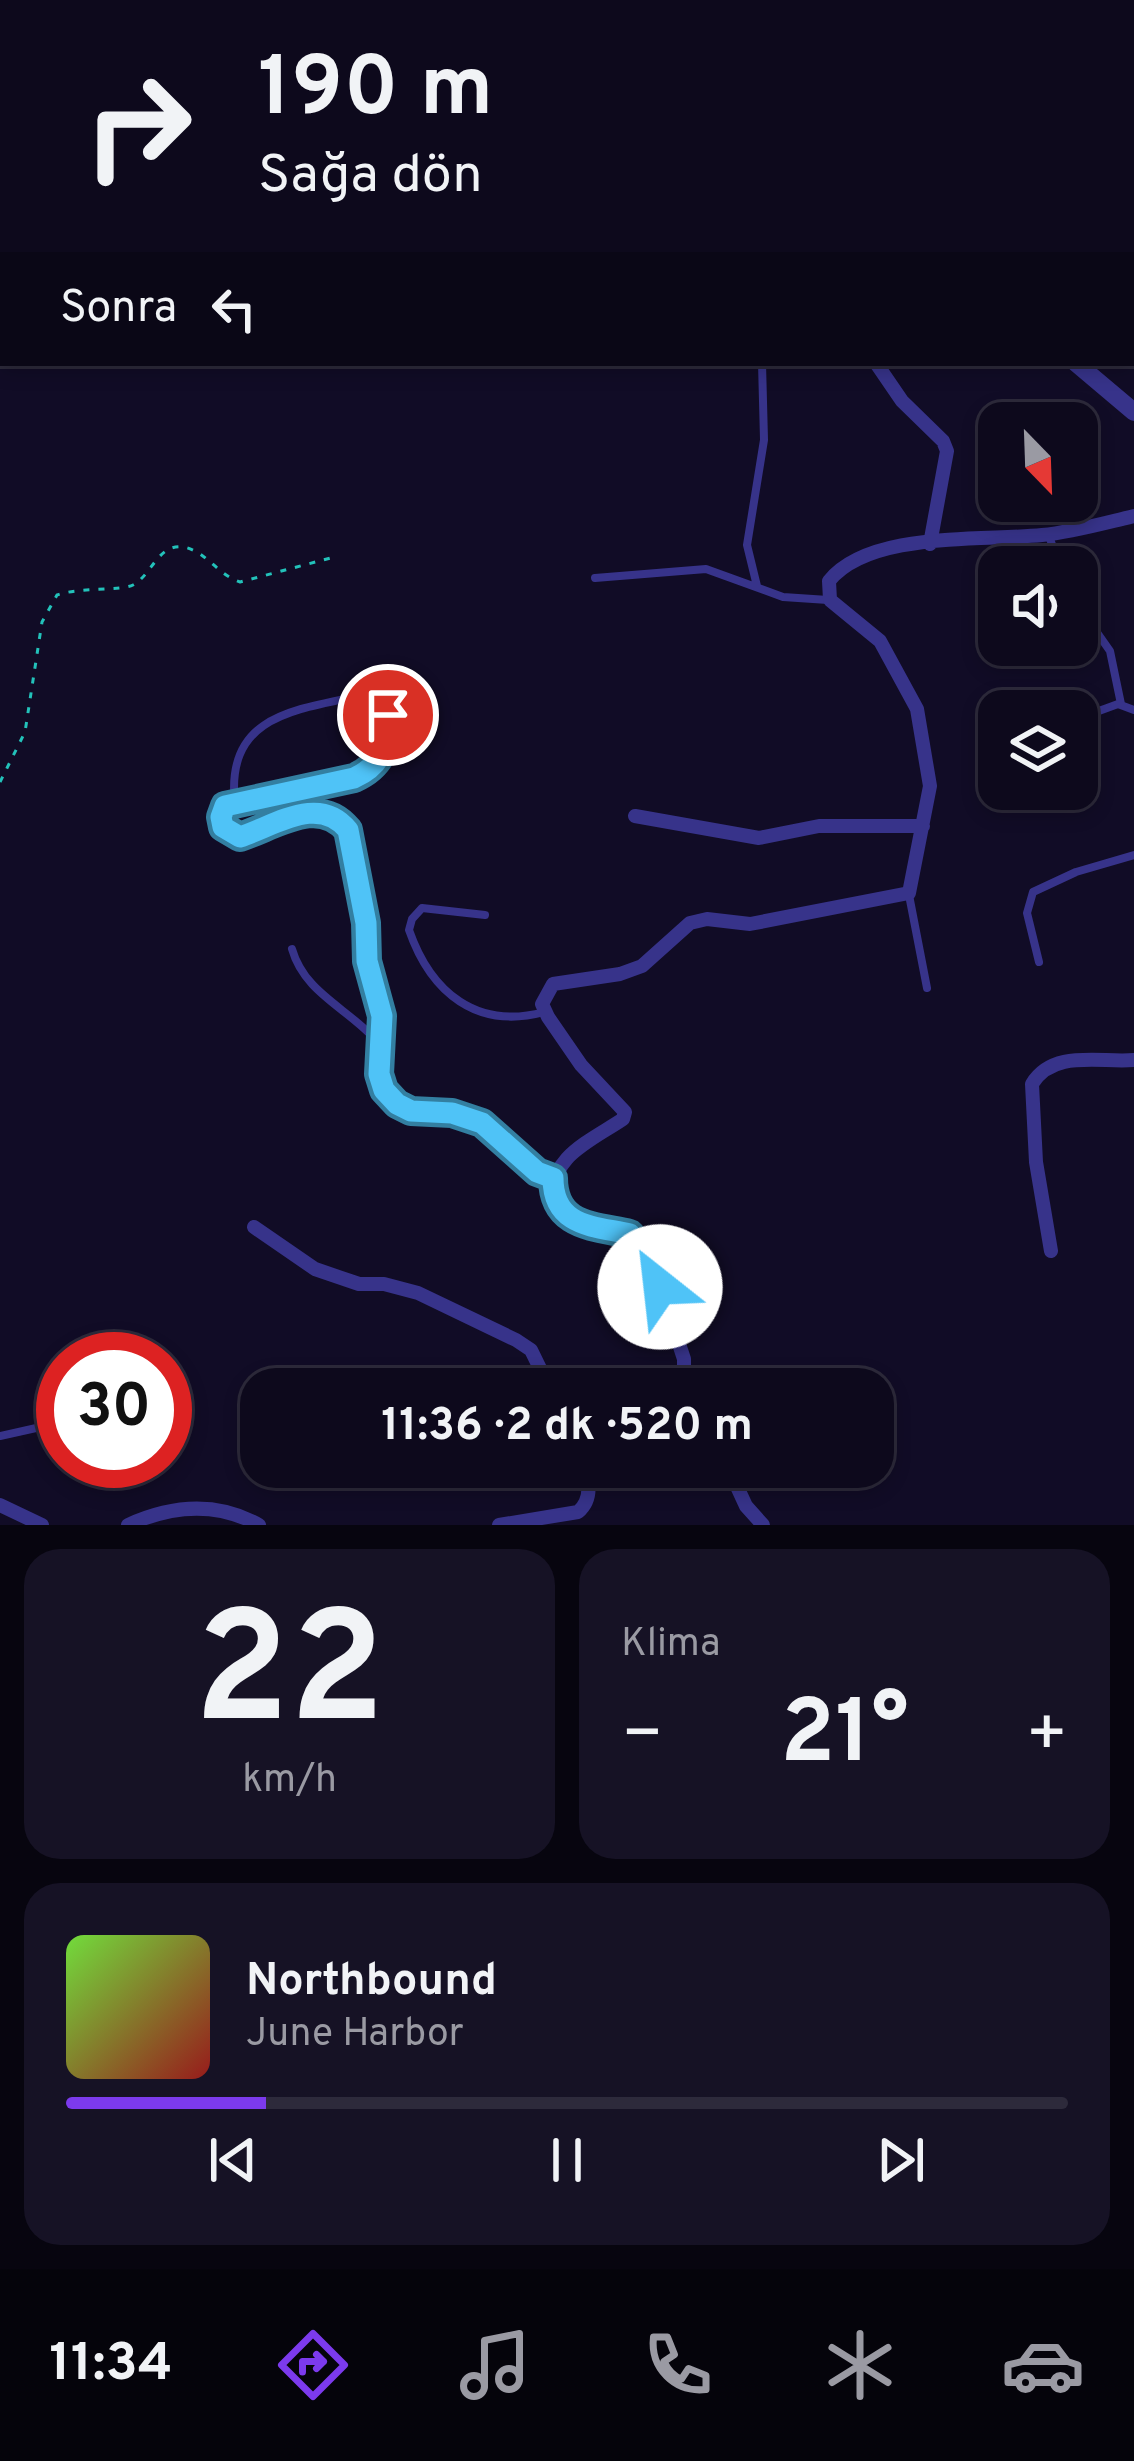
<!DOCTYPE html>
<html lang="tr">
<meta charset="utf-8">
<style>
body{margin:0;font-family:Overpass,sans-serif;background:#161225;color:#f1f3f6;height:100vh;display:flex;flex-direction:column;font-size:45px;white-space:nowrap}
*{box-sizing:border-box;margin:0}
p{font-size:39px;color:#9a9aa3}
.icon{flex:none;width:66px;height:66px;fill:none;stroke:currentColor;stroke-width:2;stroke-linecap:round;stroke-linejoin:round}
.map{position:relative;height:1525px;overflow:hidden}
.details{display:flex;flex-direction:column;gap:24px;padding:24px;background:#07050f;flex:1}
.details>*{flex:none}
.guide{position:absolute;left:0px;top:0px;width:1134px;height:366px;box-shadow:0 6px 18px #0003,0 0 0 3px #2d2a3b;background:#0d091c;color:#f1f3f6;overflow:hidden}
.needle{width:78px;rotate:157deg}
.controls{position:absolute;left:978px;top:402px;display:grid;gap:24px}
.controls a{display:grid;place-items:center;width:120px;height:120px;border-radius:24px;background:#0d091c;box-shadow:0 6px 18px #0003,0 0 0 3px #2d2a3b;font-size:60px}
.speed{position:absolute;left:36px;top:1332px;display:flex;gap:24px;font-size:60px;font-weight:700;text-align:center}
.speed>*{display:grid;place-content:center;width:156px;height:156px;border-radius:50%;background:#0d091c;box-shadow:0 6px 18px #0003,0 0 0 3px #2d2a3b;line-height:1}
.speed .limit{border:18px solid #d22;background:#fff;color:#111}
.pin{position:absolute;display:grid;place-items:center;width:102px;height:102px;color:#fff;margin:-51px;border:6px solid #fff;border-radius:50%;box-shadow:0 3px 12px #0007}
.me{position:absolute;width:132px;margin:-66px;rotate:331deg;stroke-linejoin:round;filter:drop-shadow(0 0 9px #0008)}
.turn{display:flex;align-items:center;gap:42px;height:252px;padding:0 60px;font-size:54px}
.turn .icon{width:156px;height:156px;stroke-width:2.5}
.turn b{display:block;font-size:84px;line-height:102px}
.then{display:flex;align-items:center;height:114px;padding:0 60px;background:#0003;gap:24px;font-size:45px}
.big{font-size:90px;font-weight:700;line-height:1.1}
.details .widget{flex:1;display:flex;flex-direction:column;justify-content:center;gap:18px;min-width:0;padding:0 42px;border-radius:36px;background:#161225}
.details .dial{align-items:center;gap:0}
.dial b{font-size:156px;line-height:1}
.song{display:flex;align-items:center;gap:36px}
.cover{width:144px;height:144px;border-radius:18px;background:linear-gradient(135deg,hsl(100 70% 55%),hsl(0 70% 35%))}
.played{height:12px;border-radius:6px;background:linear-gradient(90deg,#7c3aed 20%,#2d2a3b 20%)}
.keys{display:flex;justify-content:space-around;direction:ltr}
.heat{display:flex;justify-content:space-between;align-items:center;font-size:66px;direction:ltr}
.details .tiles{flex:1;display:grid;gap:24px;grid-template-columns:1fr 1fr}
.widget:last-child{grid-column:span 2}
.trip{position:absolute;left:240px;top:1368px;width:654px;height:120px;border-radius:36px;background:#0d091c;box-shadow:0 6px 18px #0003,0 0 0 3px #2d2a3b;font-weight:700;line-height:120px;text-align:center}
.menu{display:flex;height:192px;justify-content:space-around;align-items:center;background:#05040b;color:#9a9aa3}
.menu .icon{width:84px;height:84px}
.menu .active{color:#7c3aed}
.menu b{font-size:54px;color:#f1f3f6}
.map>svg:first-child{display:block}
.lines{fill:none;stroke-linecap:round;stroke-linejoin:round}
.path{stroke:#23c2ba;stroke-width:3;stroke-dasharray:6 9;stroke-linecap:butt}
.service{stroke:#37338a;stroke-width:8}
.minor{stroke:#37338a;stroke-width:14}
.tertiary{stroke:#37338a;stroke-width:18}
.route-casing{stroke:#337fa1;stroke-width:30}
.route{stroke:#4fc3f7;stroke-width:21}
</style>
<div class="map">
<svg width="1134" height="1525" viewBox="0 0 1134 1525">
<rect width="100%" height="100%" fill="#110c26"/>
<g class="lines">
<!-- path -->
<path class="path" d="M0,782L25,732L42,622L57,595C80,587 121,591 133,585C152,575 158,543 184,547C207,552 218,575 240,582L338,556"/>
<!-- service -->
<path class="service" d="M1049,536L1060,567
M595,578L706,569L783,597L828,600
M757,586L747,545L764,440L762,363
M1077,604L1110,651L1121,704
M359,696L376,700L387,715C388,744 383,765 354,778L235,804C225,717 292,710 359,696Z
M1077,719L1118,704L1134,710
M909,895L927,988
M485,915L422,908L412,919L409,930C431,993 477,1030 544,1012
M292,949C304,991 343,1006 372,1036L382,1038
M1039,962L1027,913L1033,892L1076,872L1134,855
M496,1389L541,1369
M0,1436L63,1422"/>
<!-- minor -->
<path class="minor" d="M876,363L902,401L943,441L947,451L930,544
M235,804L225,806L221,817L223,828L235,836C264,834 294,807 323,812C366,820 362,927 367,962C370,983 381,1003 383,1024C385,1049 371,1073 388,1095C410,1123 444,1106 473,1118C504,1132 521,1165 553,1179
M635,816L759,838L819,826H923
M254,1227L315,1269L359,1284H384L418,1293L516,1340L531,1350L550,1389
M1051,1251L1036,1162L1032,1084C1053,1049 1100,1063 1134,1060
M684,1380V1359L655,1271L630,1234L586,1226L556,1200C544,1159 594,1139 623,1119L625,1112L581,1065L548,1017L542,1004L553,984L620,974L642,966L690,923L707,919L750,924L909,893L930,786L917,709L880,641L830,600L829,581C869,531 982,541 1042,535C1073,532 1104,523 1134,516
M639,1389L684,1380L693,1389
M728,1467L746,1506L763,1525
M0,1505L42,1525
M128,1525C172,1505 216,1501 259,1525
M499,1525L578,1512C592,1500 590,1483 584,1467"/>
<!-- tertiary -->
<path class="tertiary" d="M958,3V0
M1076,363L1134,412"/>
</g>
<g class="lines">
<defs>
<path id="route" d="M388,715C388,744 383,765 354,778L225,806L221,817L223,827L240,837C276,825 319,794 348,830L366,923L367,961L382,1016L379,1074L384,1090L397,1104L411,1111L452,1113L482,1123L537,1172L553,1178C553,1228 596,1226 630,1234L650,1258L660,1287"/>
</defs>
<!-- route casing -->
<use href="#route" class="route-casing"/>
<!-- route -->
<use href="#route" class="route"/>
</g>
</svg>
<div class="controls">
<a><svg class="needle" viewBox="-14 -14 28 28"><path d="M0-13l5 13h-10z" fill="#e53935"/><path d="M0 13l5-13h-10z" fill="#9a9aa3"/></svg></a>
<a><svg class="icon" aria-label="sound" viewBox="0 0 24 24"><path d="M4 9h4l5-4v14l-5-4H4zM17 9q2 3 0 6"/></svg></a>
<a><svg class="icon" aria-label="layers" viewBox="0 0 24 24"><path d="M12 4l9 5-9 5-9-5zM3 14l9 5 9-5"/></svg></a>
</div>
<div class="speed"><div class="limit">30</div></div>
<div class="pin" style="left:388px;top:715px;background:#d93025"><svg class="icon" aria-label="arrive" viewBox="0 0 24 24"><path d="M6 21V4h12l-3 4 3 4H6"/></svg></div>
<svg class="me" style="left:660px;top:1287px" viewBox="-20 -20 40 40"><circle r="19" fill="#fff"/><path d="M0-13L10 11 0 6-10 11z" fill="#4fc3f7"/></svg>
<div class="trip">11:36 · 2 dk · 520 m</div>
<div class="guide">
<div class="turn"><svg class="icon" aria-label="right" viewBox="0 0 24 24"><path d="M7 20v-9h11M14 6l5 5-5 5"/></svg><div><b>190 m</b>Sağa dön</div></div>
<div class="then">Sonra<svg class="icon" aria-label="left" viewBox="0 0 24 24"><path d="M17 20v-9H6M10 6l-5 5 5 5"/></svg></div>
</div>
</div>
<section class="details">
<div class="tiles">
<div class="widget dial"><b>22</b><p>km/h</p></div>
<div class="widget"><p>Klima</p>
<div class="heat"><a>−</a><b class="big">21°</b><a>+</a></div>
</div>
<div class="widget">
<div class="song"><i class="cover"></i><div><b>Northbound</b><p>June Harbor</p></div></div>
<div class="played"></div>
<div class="keys"><svg class="icon" aria-label="previous" viewBox="0 0 24 24"><path d="M18 5L8 12l10 7zM5 5v14"/></svg><svg class="icon" aria-label="pause" viewBox="0 0 24 24"><path d="M8 5v14M16 5v14"/></svg><svg class="icon" aria-label="next" viewBox="0 0 24 24"><path d="M6 5l10 7-10 7zM19 5v14"/></svg></div>
</div>
</div>
</section>
<nav class="menu">
<b>11:34</b>
<svg class="icon active" aria-label="directions" viewBox="0 0 24 24"><path d="M12 3l9 9-9 9-9-9zM9 14v-3h6M13 9l2 2-2 2"/></svg>
<svg class="icon" aria-label="music" viewBox="0 0 24 24"><path d="M9 18V5l10-2v13"/><circle cx="6" cy="18" r="3"/><circle cx="16" cy="16" r="3"/></svg>
<svg class="icon" aria-label="phone" viewBox="0 0 24 24"><path d="M5 4h4l2 5-3 2q2 4 5 5l2-3 5 2v4C11 20 4 13 5 4z"/></svg>
<svg class="icon" aria-label="climate" viewBox="0 0 24 24"><path d="M12 3v18M4 7l16 10M4 17L20 7"/></svg>
<svg class="icon" aria-label="car" viewBox="0 0 24 24"><path d="M5 17H2v-5l4-1 3-4h7l3 4 3 1v5h-3M9 17h6M6 11h13"/><circle cx="7" cy="17" r="2"/><circle cx="17" cy="17" r="2"/></svg>
</nav>
